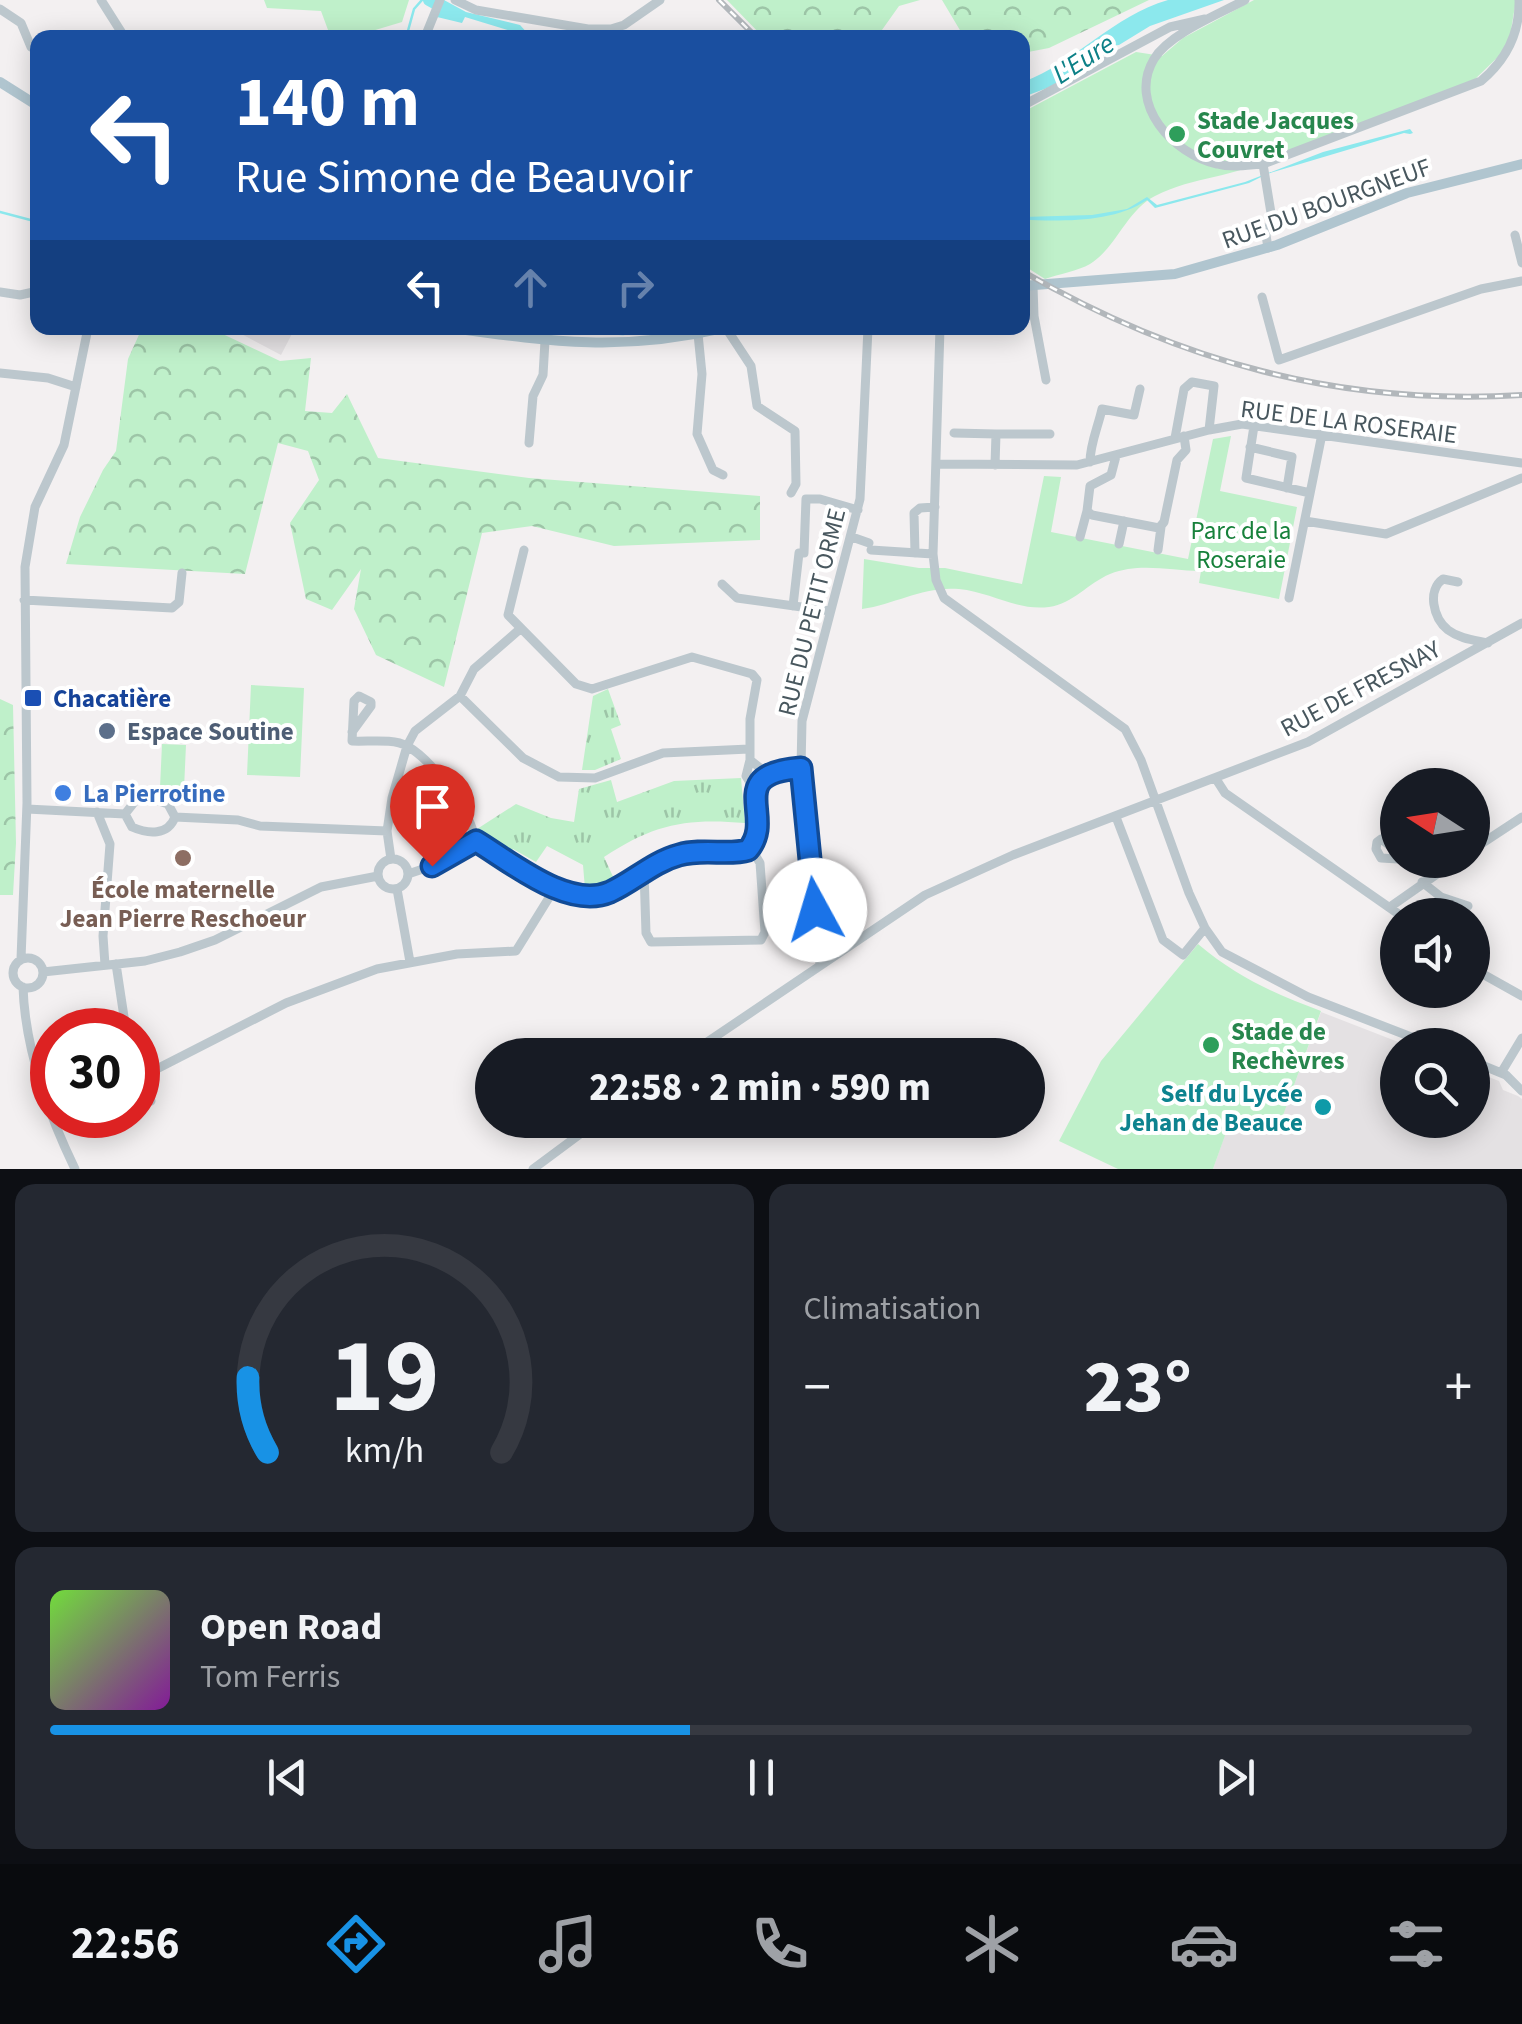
<!DOCTYPE html>
<html lang="fr">
<meta charset="utf-8">
<style>
body{margin:0;font-family:"Source Sans 3",sans-serif;background:#242831;color:#f1f3f6;height:100vh;display:flex;flex-direction:column;font-size:38px;white-space:nowrap}
*{box-sizing:border-box;margin:0}
p{font-size:32px;color:#9ea1a6}
.icon{flex:none;width:55px;height:55px;fill:none;stroke:currentColor;stroke-width:2;stroke-linecap:round;stroke-linejoin:round}
.map{position:relative;height:1169px;overflow:hidden}
.details{display:flex;flex-direction:column;gap:15px;padding:15px;background:#0d0f14;flex:1}
.details>*{flex:none}
.hud{position:absolute;left:30px;top:30px;width:1000px;height:305px;border-radius:20px;box-shadow:0 5px 25px #0003;background:#1a4fa0;color:#fff;overflow:hidden}
.needle{width:65px;rotate:282deg}
.buttons{position:absolute;left:1380px;top:768px;display:grid;gap:20px}
.buttons a{display:grid;place-items:center;width:110px;height:110px;border-radius:50%;background:#171b24;box-shadow:0 5px 25px #0003;font-size:50px}
.speed{position:absolute;left:30px;top:1008px;display:flex;gap:20px;font-size:50px;font-weight:700;text-align:center}
.speed>*{display:grid;place-content:center;width:130px;height:130px;border-radius:50%;background:#171b24;box-shadow:0 5px 25px #0003;line-height:1}
.speed .limit{border:15px solid #d22;background:#fff;color:#111}
.pin{position:absolute;display:grid;place-items:center;width:85px;height:85px;color:#fff;margin:-102px -42px;border-radius:50% 50% 50% 0;rotate:-45deg;box-shadow:0 0 10px #0007}
.pin .icon{rotate:45deg}
.me{position:absolute;width:110px;margin:-55px;rotate:354deg;stroke-linejoin:round;filter:drop-shadow(0 0 8px #0008)}
.turn{display:flex;align-items:center;gap:35px;height:210px;padding:0 40px;font-size:45px}
.turn .icon{width:130px;height:130px;stroke-width:2.5}
.turn b{display:block;font-size:70px;line-height:85px}
.lanes{display:flex;align-items:center;height:95px;padding:0 40px;background:#0003;justify-content:center;gap:50px;direction:ltr}
.lanes .off{opacity:.35}
.big{font-size:75px;font-weight:800;line-height:1.1}
.details .card{flex:1;display:flex;flex-direction:column;justify-content:center;gap:15px;min-width:0;padding:0 35px;border-radius:20px;background:#242831}
.details .dial{align-items:center;gap:0}
.dial svg{height:260px;overflow:visible;fill:none;stroke:#363941;stroke-width:7;stroke-linecap:round;text-anchor:middle}
.dial text{fill:#f1f3f6;stroke:none}
.song{display:flex;align-items:center;gap:30px}
.cover{width:120px;height:120px;border-radius:15px;background:linear-gradient(135deg,hsl(100 70% 55%),hsl(290 70% 35%))}
.played{height:10px;border-radius:5px;background:linear-gradient(90deg,#1892e5 45%,#363941 45%)}
.keys{display:flex;justify-content:space-around;direction:ltr}
.heat{display:flex;justify-content:space-between;align-items:center;font-size:55px;direction:ltr}
.details .tiles{flex:1;display:grid;gap:15px;grid-template-columns:1fr 1fr}
.card:last-child{grid-column:span 2}
.trip{position:absolute;left:475px;top:1038px;width:570px;height:100px;border-radius:50px;background:#171b24;box-shadow:0 5px 25px #0003;font-weight:800;line-height:100px;text-align:center}
.tab-bar{display:flex;height:160px;justify-content:space-around;align-items:center;background:#090b0e;color:#9ea1a6}
.tab-bar .icon{width:70px;height:70px}
.tab-bar .selected{color:#1892e5}
.tab-bar b{font-size:45px;color:#f1f3f6}
.map>svg:first-child{display:block}
.education{fill:#e4e1e3}
.grass{fill:url(#grass-tufts)}
.forest{fill:url(#forest-crowns)}
.park{fill:#bff0ca}
.water{fill:#8ce8ed}
.lines{fill:none;stroke-linecap:round;stroke-linejoin:round}
.stream{stroke:#8ce8ed;stroke-width:2.5}
.river{stroke:#8ce8ed;stroke-width:12}
.minor{stroke:#bcc7cd;stroke-width:9}
.major{stroke:#b0c5cf;stroke-width:10}
.rail-casing{stroke:#b2b7bb;stroke-width:6}
.rail{stroke:#fff;stroke-width:2.5;stroke-dasharray:8;stroke-linecap:butt}
.route-casing{stroke:#114b97;stroke-width:25}
.route{stroke:#1a73e8;stroke-width:18}
.leisure-dot{fill:#2e9e5b;stroke:#fff;stroke-width:4}
.transit-dot{fill:#1a4fb4;stroke:#fff;stroke-width:4}
.service-dot{fill:#5c6f8a;stroke:#fff;stroke-width:4}
.shop-dot{fill:#3f7fe0;stroke:#fff;stroke-width:4}
.education-dot{fill:#8d6e63;stroke:#fff;stroke-width:4}
.culture-dot{fill:#0f9aa8;stroke:#fff;stroke-width:4}
.labels{text-anchor:middle;stroke-width:8;stroke-linejoin:round;paint-order:stroke}
.leisure-label{font-size:25px;font-weight:bold;fill:#27864d;stroke:#fff;text-anchor:start}
.street-label{font-size:25px;fill:#48575e;stroke:#fff}
.park-label{font-size:25px;fill:#17813b;stroke:#fff}
.transit-label{font-size:25px;font-weight:bold;fill:#164399;stroke:#fff;text-anchor:start}
.service-label{font-size:25px;font-weight:bold;fill:#4e5e75;stroke:#fff;text-anchor:start}
.shop-label{font-size:25px;font-weight:bold;fill:#366cbe;stroke:#fff;text-anchor:start}
.education-label{font-size:25px;font-weight:bold;fill:#785e54;stroke:#fff}
.culture-label{font-size:25px;font-weight:bold;fill:#0d838f;stroke:#fff;text-anchor:end}
.water-label{font-size:28px;font-style:italic;fill:#0c8087;stroke:#fff}
</style>
<div class="map">
<svg width="1522" height="1169" viewBox="0 0 1522 1169">
<defs>
<pattern id="grass-tufts" width="24" height="20" patternUnits="userSpaceOnUse" patternTransform="scale(2.5)"><rect width="24" height="20" fill="#bff0ca"/><path d="M3 7l-1-3M5 7V3M7 7l1-3M15 17l-1-3M17 17v-4M19 17l1-3" fill="none" stroke="#9dc5a7"/></pattern>
<pattern id="forest-crowns" width="20" height="18" patternUnits="userSpaceOnUse" patternTransform="scale(2.5)"><rect width="20" height="18" fill="#bff0ca"/><path d="M2 6a3 3 0 1 1 6 0M12 15a3 3 0 1 1 6 0" fill="none" stroke="#9dc5a7"/></pattern>
</defs>
<rect width="100%" height="100%" fill="#f3f0f1"/>
<!-- education -->
<path class="education" d="M230,328H295L281,355Z
M1321,1012L1406,1045H1398V1120H1472L1473,1071L1499,1081L1503,1090L1518,1096L1522,1099V1169H1213L1232,1115L1277,1131Z"/>
<!-- grass -->
<path class="grass" d="M608,689L621,725L611,729L621,759L595,770H582L593,696Z
M741,778L745,823C686,818 654,824 604,857L615,881L585,889L583,865L547,846L536,862L513,849L508,856C494,849 479,845 477,829L516,804L551,818L574,822L579,789L611,780L617,802L674,781Z"/>
<!-- forest -->
<path class="forest" d="M727,0H920L899,6L877,37L764,38Z
M942,0H1149L1049,48L1023,53L1022,38L964,37Z
M142,328H210L280,361L311,358L305,411L332,413L347,394L378,458L529,478L760,496V540L614,546L532,526L482,533L444,687L376,655L354,609L361,569L332,610L306,599L290,523L319,480L308,451L278,443L245,574L66,564L80,517L103,470L116,451L128,359Z
M0,699L13,705L16,843L13,895H0Z"/>
<!-- park -->
<path class="park" d="M264,0H409L402,22L352,37L331,38L321,11L267,8Z
M1254,0H1516L1510,36L1501,54L1471,83L1273,156C1238,178 1194,176 1155,196C1126,211 1117,247 1090,264C1078,271 1059,274 1045,279L1023,265V112L1136,52L1162,56L1183,38Z
M1231,436L1220,491L1297,507L1279,599L1199,583L1201,571C1170,571 1140,562 1110,574C1088,583 1073,604 1049,607C1016,611 991,592 959,589C923,586 896,604 862,609L864,559L919,568H945L1022,584L1044,476L1061,477L1051,532L1188,559L1213,439Z
M251,685L304,688L300,777L247,775Z
M162,744L186,745L184,789L160,788Z
M1198,944C1237,977 1273,993 1321,1011L1277,1132L1232,1116L1213,1169H1118L1059,1141L1101,1061Z"/>
<!-- water -->
<path class="water" d="M444,0L466,12L520,25L531,37H517V33L465,17L462,23L437,17Z
M1168,0H1224L1150,26L1119,45L1110,46L1107,55L1098,57L1050,87L1023,97V82C1076,62 1113,16 1168,0Z
M1410,129L1413,133L1410,134L1404,133L1267,174L1249,183L1155,208L1147,200C1113,223 1063,221 1023,220V217L1092,215L1127,209L1147,197L1157,205L1245,182L1323,152Z"/>
<g class="lines">
<!-- stream -->
<path class="stream" d="M406,38L414,9L422,0
M0,212L38,222
M524,328L623,334L664,328"/>
<!-- river -->
<path class="river" d="M429,0L449,11"/>
<!-- minor -->
<path class="minor" d="M101,0L125,38
M455,0L476,10L588,29H611L624,25L660,0
M1245,0C1219,14 1169,34 1154,59C1127,104 1173,154 1217,164C1232,168 1248,165 1263,164L1481,81C1506,60 1520,33 1519,0
M0,9L21,23L31,47
M425,37L440,0
M1022,106L1170,27L1205,19
M1263,164L1272,219L1266,235L1268,248
M1515,235L1522,263
M1033,286L1034,316L1046,380
M0,292L20,295L38,291
M1262,297L1279,360L1481,289L1522,281
M726,328L751,366L757,406L795,431L796,484L791,493
M940,328L933,554L936,580L944,598L1125,729L1141,760L1189,893L1205,928L1222,952L1308,997L1432,1045
M698,334L702,374L697,434L713,470L723,475
M0,373L48,378L76,387
M1254,426L1246,478L1310,493
M954,433L996,434L995,465
M996,434H1050
M1175,438L1184,389L1192,382L1214,386L1209,430
M529,443L533,396L543,375L545,341
M1250,447L1292,457L1287,488
M1116,456L1111,475L1090,486L1087,511L1092,515L1159,528L1164,522L1177,460L1186,450L1184,436
M1090,462C1090,444 1098,427 1102,409L1134,415L1140,389
M936,464L1077,465L1209,430L1242,424L1522,463
M1305,521L1386,534L1522,478
M852,537L869,543
M1080,537L1087,511
M1119,544L1124,521
M524,550L508,615L576,684L592,689L692,657L752,674L757,680L750,719V760L769,775
M871,550L933,554
M1158,550L1161,527
M915,553L914,513L920,508L935,507
M1458,582L1443,579C1427,590 1433,618 1448,630C1460,639 1474,640 1488,643
M722,584L737,598L830,611
M1289,598L1322,434
M24,600L172,608L179,602L182,573
M793,606L799,553H804L806,499H820L858,510
M460,696L523,758L559,777L595,778L663,753L749,749
M352,732L371,706V702L359,696L354,701L352,741C368,742 393,738 407,746C432,760 473,814 475,841C510,861 568,909 608,892C632,882 650,863 676,855C698,849 738,856 751,848
M750,760L746,776L755,791
M1216,779L1225,793L1400,915
M755,791L769,775L801,768
M136,800H156L168,804L175,817C168,836 148,834 132,827L125,814Z
M27,809L125,814
M97,812L110,844L103,936L105,965
M175,817L238,820L260,826L387,831
M1116,817L1163,940L1183,955L1205,928
M751,848L758,835L755,791
M1472,850L1522,817
M1398,852L1381,839L1377,842L1376,849L1381,858L1398,859
M378 874a15 15 0 1 1 30 0a15 15 0 1 1-30 0Z
M391,859L387,831L392,798L407,746L415,731L460,696L474,669L520,629
M1408,860L1430,877
M644,871L646,933L651,942L761,940L765,932L760,863L751,848
M408,874L432,866L475,841
M1422,882L1441,897L1468,906
M397,889L410,962
M1390,907L1457,860
M13 973a15 15 0 1 1 30 0a15 15 0 1 1-30 0Z
M21,959L27,803L25,567L35,507L64,445L88,328
M116,964L126,1030
M820,966L801,768L802,721L860,499L868,328
M1472,968L1522,996
M43,972L145,961L180,952L215,940L321,887L378,876
M23,987C25,1050 48,1113 75,1169
M688,1055L925,895L1013,855L1308,742L1522,623
M1472,1061L1506,1075L1522,1091
M138,1068L151,1101
M1501,1073L1522,1038
M141,1077L286,1003L377,969L457,954L516,951L555,888
M533,1169L599,1120"/>
<!-- major -->
<path class="major" d="M0,82L38,106
M1022,286L1175,274L1277,245L1407,193L1522,164
M452,328C553,342 622,352 724,328"/>
<defs>
<path id="rail" d="M719,0L757,38
M1022,271C1179,362 1340,406 1522,395"/>
</defs>
<!-- rail casing -->
<use href="#rail" class="rail-casing"/>
<!-- rail -->
<use href="#rail" class="rail"/>
</g>
<g class="lines">
<defs>
<path id="route" d="M432,866L476,841C511,862 568,910 610,892C634,881 653,862 679,855C703,848 729,856 748,850C777,817 722,774 801,768L815,910"/>
</defs>
<!-- route casing -->
<use href="#route" class="route-casing"/>
<!-- route -->
<use href="#route" class="route"/>
</g>
<!-- markers -->
<g class="leisure-dot">
<circle cx="1177" cy="134" r="10"/>
<circle cx="1211" cy="1045" r="10"/>
</g>
<rect class="transit-dot" x="23" y="688" width="20" height="20" rx="5"/>
<circle class="service-dot" cx="107" cy="731" r="10"/>
<circle class="shop-dot" cx="63" cy="793" r="10"/>
<circle class="education-dot" cx="183" cy="858" r="10"/>
<circle class="culture-dot" cx="1323" cy="1107" r="10"/>
<g class="labels">
<!-- leisure labels -->
<g class="leisure-label">
<text x="1197" y="129">Stade Jacques<tspan x="1197" dy="29">Couvret</tspan></text>
<text x="1231" y="1040">Stade de<tspan x="1231" dy="29">Rechèvres</tspan></text>
</g>
<!-- street labels -->
<g class="street-label">
<text transform="translate(1326 203) rotate(-20)" y="9">RUE DU BOURGNEUF</text>
<text transform="translate(1349 421) rotate(7)" y="9">RUE DE LA ROSERAIE</text>
<text transform="translate(811 612) rotate(-76)" y="9">RUE DU PETIT ORME</text>
<text transform="translate(1360 688) rotate(-28)" y="9">RUE DE FRESNAY</text>
</g>
<!-- park labels -->
<g class="park-label">
<text x="1241" y="539">Parc de la<tspan x="1241" dy="29">Roseraie</tspan></text>
</g>
<!-- transit labels -->
<g class="transit-label">
<text x="53" y="707">Chacatière</text>
</g>
<!-- service labels -->
<g class="service-label">
<text x="127" y="740">Espace Soutine</text>
</g>
<!-- shop labels -->
<g class="shop-label">
<text x="83" y="802">La Pierrotine</text>
</g>
<!-- education labels -->
<g class="education-label">
<text x="183" y="898">École maternelle<tspan x="183" dy="29">Jean Pierre Reschoeur</tspan></text>
</g>
<!-- culture labels -->
<g class="culture-label">
<text x="1303" y="1102">Self du Lycée<tspan x="1303" dy="29">Jehan de Beauce</tspan></text>
</g>
<!-- water labels -->
<g class="water-label">
<text transform="translate(1083 58) rotate(-33)" y="10">L'Eure</text>
</g>
</g>
</svg>
<div class="buttons">
<a><svg class="needle" viewBox="-14 -14 28 28"><path d="M0-13l5 13h-10z" fill="#e53935"/><path d="M0 13l5-13h-10z" fill="#9ea1a6"/></svg></a>
<a><svg class="icon" aria-label="sound" viewBox="0 0 24 24"><path d="M4 9h4l5-4v14l-5-4H4zM17 9q2 3 0 6"/></svg></a>
<a><svg class="icon" aria-label="search" viewBox="0 0 24 24"><circle cx="10" cy="10" r="6"/><path d="M15 15l6 6"/></svg></a>
</div>
<div class="speed"><div class="limit">30</div></div>
<div class="pin" style="left:432px;top:866px;background:#d93025"><svg class="icon" aria-label="arrive" viewBox="0 0 24 24"><path d="M6 21V4h12l-3 4 3 4H6"/></svg></div>
<svg class="me" style="left:815px;top:910px" viewBox="-20 -20 40 40"><circle r="19" fill="#fff"/><path d="M0-13L10 11 0 6-10 11z" fill="#1a73e8"/></svg>
<div class="trip">22:58 · 2 min · 590 m</div>
<div class="hud">
<div class="turn"><svg class="icon" aria-label="left" viewBox="0 0 24 24"><path d="M17 20v-9H6M10 6l-5 5 5 5"/></svg><div><b>140 m</b>Rue Simone de Beauvoir</div></div>
<div class="lanes"><svg class="icon" aria-label="left" viewBox="0 0 24 24"><path d="M17 20v-9H6M10 6l-5 5 5 5"/></svg><svg class="icon off" aria-label="ahead" viewBox="0 0 24 24"><path d="M12 20V5M6 11l6-6 6 6"/></svg><svg class="icon off" aria-label="right" viewBox="0 0 24 24"><path d="M7 20v-9h11M14 6l5 5-5 5"/></svg></div>
</div>
</div>
<section class="details">
<div class="tiles">
<div class="card dial"><svg viewBox="0 0 100 80">
<path d="M14 69A42 42 0 1 1 86 69"/>
<path d="M14 69A42 42 0 0 1 8 46" stroke="#1892e5"/>
<text x="50" y="56" font-size="32" font-weight="700">19</text>
<text x="50" y="72" font-size="11">km/h</text>
</svg></div>
<div class="card"><p>Climatisation</p>
<div class="heat"><a>−</a><b class="big">23°</b><a>+</a></div>
</div>
<div class="card">
<div class="song"><i class="cover"></i><div><b>Open Road</b><p>Tom Ferris</p></div></div>
<div class="played"></div>
<div class="keys"><svg class="icon" aria-label="previous" viewBox="0 0 24 24"><path d="M18 5L8 12l10 7zM5 5v14"/></svg><svg class="icon" aria-label="pause" viewBox="0 0 24 24"><path d="M8 5v14M16 5v14"/></svg><svg class="icon" aria-label="next" viewBox="0 0 24 24"><path d="M6 5l10 7-10 7zM19 5v14"/></svg></div>
</div>
</div>
</section>
<nav class="tab-bar">
<b>22:56</b>
<svg class="icon selected" aria-label="directions" viewBox="0 0 24 24"><path d="M12 3l9 9-9 9-9-9zM9 14v-3h6M13 9l2 2-2 2"/></svg>
<svg class="icon" aria-label="music" viewBox="0 0 24 24"><path d="M9 18V5l10-2v13"/><circle cx="6" cy="18" r="3"/><circle cx="16" cy="16" r="3"/></svg>
<svg class="icon" aria-label="phone" viewBox="0 0 24 24"><path d="M5 4h4l2 5-3 2q2 4 5 5l2-3 5 2v4C11 20 4 13 5 4z"/></svg>
<svg class="icon" aria-label="climate" viewBox="0 0 24 24"><path d="M12 3v18M4 7l16 10M4 17L20 7"/></svg>
<svg class="icon" aria-label="car" viewBox="0 0 24 24"><path d="M5 17H2v-5l4-1 3-4h7l3 4 3 1v5h-3M9 17h6M6 11h13"/><circle cx="7" cy="17" r="2"/><circle cx="17" cy="17" r="2"/></svg>
<svg class="icon" aria-label="filters" viewBox="0 0 24 24"><path d="M4 7h16M4 17h16"/><circle cx="9" cy="7" r="2"/><circle cx="15" cy="17" r="2"/></svg>
</nav>
